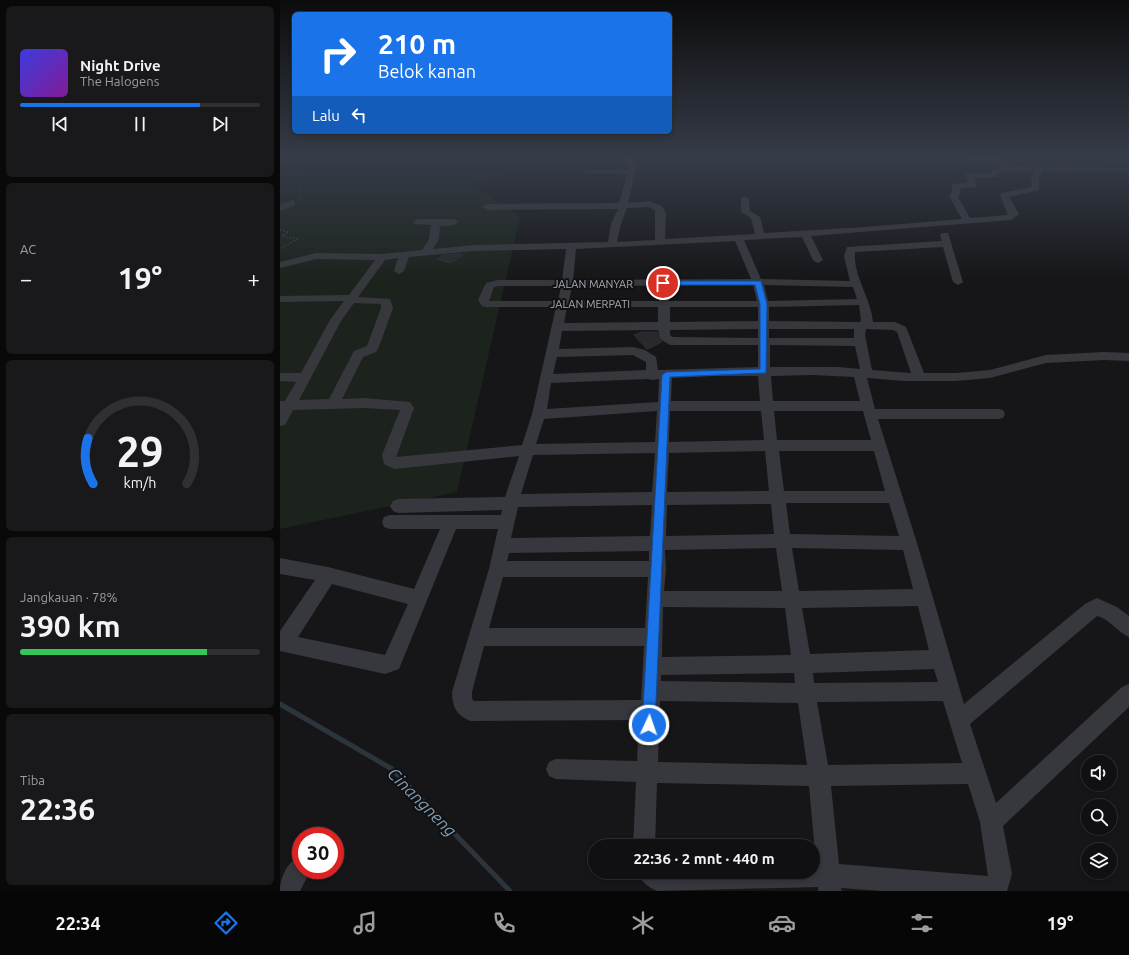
<!DOCTYPE html>
<html lang="id">
<meta charset="utf-8">
<style>
body{margin:0;font-family:Ubuntu,sans-serif;background:#19191b;color:#f1f3f6;height:100vh;display:flex;flex-direction:column;font-size:15px;white-space:nowrap}
*{box-sizing:border-box;margin:0}
p{font-size:13px;color:#9c9d9f}
.icon{flex:none;width:22px;height:22px;fill:none;stroke:currentColor;stroke-width:2;stroke-linecap:round;stroke-linejoin:round}
.map{position:relative;flex:1;overflow:hidden}
.side{display:flex;flex-direction:column;gap:6px;padding:6px;background:#09090a;width:280px}
.side>*{flex:none}
.banner{position:absolute;left:12px;top:12px;width:380px;height:122px;border-radius:6px;box-shadow:0 2px 6px #0003,0 0 0 1px #303032;background:#1a73e8;color:#fff;overflow:hidden}
.buttons{position:absolute;left:801px;top:755px;display:grid;gap:8px}
.buttons a{display:grid;place-items:center;width:36px;height:36px;border-radius:50%;background:#101012;box-shadow:0 2px 6px #0003,0 0 0 1px #303032;font-size:20px}
.speed{position:absolute;left:12px;top:827px;display:flex;gap:8px;font-size:20px;font-weight:700;text-align:center}
.speed>*{display:grid;place-content:center;width:52px;height:52px;border-radius:50%;background:#101012;box-shadow:0 2px 6px #0003,0 0 0 1px #303032;line-height:1}
.speed .limit{border:6px solid #d22;background:#fff;color:#111}
.pin{position:absolute;display:grid;place-items:center;width:34px;height:34px;color:#fff;margin:-17px;border:2px solid #fff;border-radius:50%;box-shadow:0 1px 4px #0007}
.me{position:absolute;width:44px;margin:-22px;rotate:3deg;stroke-linejoin:round;filter:drop-shadow(0 0 3px #0008)}
.turn{display:flex;align-items:center;gap:14px;height:84px;padding:0 20px;font-size:18px}
.turn .icon{width:52px;height:52px;stroke-width:2.5}
.turn b{display:block;font-size:28px;line-height:34px}
.then{display:flex;align-items:center;height:38px;padding:0 20px;background:#0003;gap:8px;font-size:15px}
.big{font-size:30px;font-weight:600;line-height:1.1}
.side .tile{flex:1;display:flex;flex-direction:column;justify-content:center;gap:6px;min-width:0;padding:0 14px;border-radius:6px;background:#19191b}
.side .dial{align-items:center;gap:0}
.dial svg{height:104px;overflow:visible;fill:none;stroke:#303032;stroke-width:7;stroke-linecap:round;text-anchor:middle}
.dial text{fill:#f1f3f6;stroke:none}
.song{display:flex;align-items:center;gap:12px}
.cover{width:48px;height:48px;border-radius:6px;background:linear-gradient(135deg,hsl(240 70% 55%),hsl(290 70% 35%))}
.played{height:4px;border-radius:2px;background:linear-gradient(90deg,#1a73e8 75%,#303032 75%)}
.keys{display:flex;justify-content:space-around;direction:ltr}
.heat{display:flex;justify-content:space-between;align-items:center;font-size:22px;direction:ltr}
.charge{height:6px;border-radius:3px;background:linear-gradient(90deg,#34c759 78%,#303032 0)}
.trip{position:absolute;left:308px;top:839px;width:232px;height:40px;border-radius:20px;background:#101012;box-shadow:0 2px 6px #0003,0 0 0 1px #303032;font-weight:600;line-height:40px;text-align:center}
.tabs{display:flex;height:64px;justify-content:space-around;align-items:center;background:#060607;color:#9c9d9f}
.tabs .icon{width:28px;height:28px}
.tabs .active{color:#1a73e8}
.tabs b{font-size:18px;color:#f1f3f6}
main{display:flex;flex:1;min-height:0}
.map>svg:first-child{display:block}
.green{fill:#1c231d}
.lines{fill:none;stroke-linecap:round;stroke-linejoin:round}
.stream{stroke:#2c353c;stroke-width:5}
.building{fill:#29292c;stroke:#303034}
.path{stroke:#3d3f44;stroke-width:1.5;stroke-dasharray:1.5 2;stroke-linecap:butt}
.minor{fill:#37383d;fill-rule:evenodd}
.route{fill:#1a73e8;stroke:#114b97}
.labels{text-anchor:middle;stroke-width:4;stroke-linejoin:round;paint-order:stroke}
.far-street-label{font-size:11px;fill:#a8adb8;stroke:#111113}
.near-water-label{font-size:17px;font-style:italic;fill:#7f9bb3;stroke:#111113}
</style>
<main>
<section class="side">
<div class="tile">
<div class="song"><i class="cover"></i><div><b>Night Drive</b><p>The Halogens</p></div></div>
<div class="played"></div>
<div class="keys"><svg class="icon" aria-label="previous" viewBox="0 0 24 24"><path d="M18 5L8 12l10 7zM5 5v14"/></svg><svg class="icon" aria-label="pause" viewBox="0 0 24 24"><path d="M8 5v14M16 5v14"/></svg><svg class="icon" aria-label="next" viewBox="0 0 24 24"><path d="M6 5l10 7-10 7zM19 5v14"/></svg></div>
</div>
<div class="tile"><p>AC</p>
<div class="heat"><a>−</a><b class="big">19°</b><a>+</a></div>
</div>
<div class="tile dial"><svg viewBox="0 0 100 80">
<path d="M14 69A42 42 0 1 1 86 69"/>
<path d="M14 69A42 42 0 0 1 10 34" stroke="#1a73e8"/>
<text x="50" y="56" font-size="32" font-weight="700">29</text>
<text x="50" y="72" font-size="11">km/h</text>
</svg></div>
<div class="tile"><p>Jangkauan · 78%</p><b class="big">390 km</b><div class="charge"></div></div>
<div class="tile"><p>Tiba</p><b class="big">22:36</b></div>
</section>
<div class="map">
<svg width="849" height="891" viewBox="0 0 849 891">
<rect width="100%" height="100%" fill="#161618"/>
<!-- green -->
<path class="green" d="M45,156H305L191,184L240,217L177,492L0,529V172Z"/>
<g class="lines">
<!-- stream -->
<path class="stream" d="M0,704L112,769L230,891"/>
</g>
<!-- building -->
<path class="building" d="M180,254L183,255L170,263L158,259L163,255Z
M362,332H377L379,339L382,342L367,349L354,335Z"/>
<g class="lines">
<!-- path -->
<path class="path" d="M0,174L25,175L19,187L22,199L19,200
M0,230L9,232L2,236L17,239L0,249"/>
<!-- minor -->
<path class="minor" d="M343,156H351L356,169L348,203L369,201L382,206L386,214L385,239L475,234L471,218L461,212V199L465,196L469,199L470,211L480,217L484,233L585,227L682,219L669,196L672,192V184L688,183L685,175L686,173H710L711,170L722,168L718,165L685,158L681,156C696,156 717,156 729,166L849,168V172L763,171L759,178V190L729,197L739,214L731,220L531,236L543,260L538,263L533,260L522,237L464,240L481,279L570,281L564,256L567,247L662,241L660,235L662,233H668L683,282L678,285L673,282L663,247L575,252C573,276 591,298 593,322H615L626,327L644,373H676L710,370L766,355L824,352L849,353V361L824,360L766,363L710,378L676,381H625L587,378L595,409H718L723,410L725,414L723,418L718,419H598L637,543L684,704L805,604L817,598L837,607L849,616V637C837,632 830,619 817,616L690,724L716,803L842,687L849,684V707L723,826L732,874L727,891H602L561,888L562,891H538V887L377,891C368,887 361,882 357,872H533V864H536L529,786L377,783L375,846H353L356,782L276,779L269,776L266,769L269,762L276,759L357,761L359,720L190,721C176,715 172,706 172,692L209,569L218,529H176L119,669L105,674L0,651V631L35,580L0,574V558L48,567L134,589L160,529H110L104,527L102,522L104,517L110,515H221L222,510L118,513L113,511L110,506L113,501L118,499L225,497L239,456L114,469L104,464L102,455L120,410L84,408L13,410L5,425L0,426V401H5L16,382L0,381V373H21L50,320L64,301L0,302V296L69,295L95,260L36,259L0,268V262L36,253L102,254L142,250L149,239L151,225L135,224L133,222L138,219H174L179,222L174,225L160,226L159,239L153,249L194,245L328,242L331,224L338,209L207,210L203,207L207,204L339,203L347,174H307L303,172L307,170L348,169ZM730,171H755L751,178L752,187L721,193L720,195L728,215L690,218L678,197L681,193L680,188L696,187L697,185L694,177H717L718,173ZM368,207L375,210V240L337,242L341,224L347,208ZM455,241L471,279L293,280L296,249ZM286,249L282,280H218L206,283L198,300L202,306L206,307H276L252,414L242,445L116,457L134,408L130,402L84,398L62,399L83,357L96,352L98,349L113,308L110,299L78,297L105,260L118,258L114,271L119,274L124,271L129,257L194,251ZM473,285L477,301H389V294L384,291L379,294V301H289L292,286ZM484,285L573,287L577,299L488,301ZM218,286H281L278,301H209L214,287ZM74,303L101,304V308L87,346L74,351L49,399L19,400L61,321ZM579,305L581,321L580,322L489,321V307ZM287,307H378V322L284,323ZM390,307H478V321L390,322ZM478,329V338L393,337L390,335V330ZM489,329H574V338H489ZM586,329L613,330L617,332L631,373L592,370L585,335ZM378,330L380,339L390,345H478V367L378,370L376,357L365,350L353,347L279,349L282,331ZM490,345L575,346L580,369L558,367H490ZM353,355L366,362V370L273,374L277,357ZM532,375L574,377L580,401H493L491,376ZM434,376H478L480,401H391L392,378ZM368,379L372,380L379,379L378,402L267,409L271,383ZM377,411L375,442L256,444L264,419ZM390,411H481L484,440L389,442ZM494,411H583L591,440H497ZM485,451L489,491L387,492L389,453ZM499,451H594L605,491H504ZM375,453L372,492L241,494L253,455ZM506,503H609L619,536L510,534ZM491,504L494,534L386,536L387,505ZM372,505L370,536L231,538L238,507ZM496,548L502,591H384L386,569L385,550ZM512,548L623,550L633,589L519,591ZM369,551V561H227L229,553ZM223,577H368L365,628H209ZM52,584L128,604L105,655L18,637ZM638,606L649,650L530,654L522,608ZM383,607L505,608L511,655L382,657ZM204,646H364L361,700L194,701L192,699V692ZM654,669L658,682L534,683L533,673ZM514,673L515,683L381,681V675ZM380,701L518,703L527,765L378,762ZM663,701L682,763L548,765L537,702ZM688,784L700,822L708,876L559,864L551,786Z
M12,200L15,201V205L0,211V205Z
M21,855V870H31L20,891H0C0,877 8,861 21,855Z"/>
</g>
<!-- sky -->
<linearGradient id="sky" x2="0" y2="1"><stop stop-color="#0c0c0d"/><stop offset="0.56" stop-color="#363c48"/><stop offset="1" stop-color="#363c48" stop-opacity="0"/></linearGradient>
<rect width="849" height="281" fill="url(#sky)"/>
<!-- route -->
<path class="route" d="M481,281L487,304L486,373L390,377L375,725L373,730L369,732L364,730L362,725L382,375L386,372L480,369V304L475,285H383L380,283L383,281Z"/>
<g class="labels">
<!-- far-street labels -->
<g class="far-street-label">
<text x="313" y="288">JALAN MANYAR</text>
<text x="310" y="308">JALAN MERPATI</text>
</g>
<!-- near-water labels -->
<g class="near-water-label">
<text transform="translate(142 802) rotate(45)" y="6">Cinangneng</text>
</g>
</g>
</svg>
<div class="buttons">
<a><svg class="icon" aria-label="sound" viewBox="0 0 24 24"><path d="M4 9h4l5-4v14l-5-4H4zM17 9q2 3 0 6"/></svg></a>
<a><svg class="icon" aria-label="search" viewBox="0 0 24 24"><circle cx="10" cy="10" r="6"/><path d="M15 15l6 6"/></svg></a>
<a><svg class="icon" aria-label="layers" viewBox="0 0 24 24"><path d="M12 4l9 5-9 5-9-5zM3 14l9 5 9-5"/></svg></a>
</div>
<div class="speed"><div class="limit">30</div></div>
<div class="pin" style="left:383px;top:283px;background:#d93025"><svg class="icon" aria-label="arrive" viewBox="0 0 24 24"><path d="M6 21V4h12l-3 4 3 4H6"/></svg></div>
<svg class="me" style="left:369px;top:725px" viewBox="-20 -20 40 40"><circle r="17" fill="#1a73e8" stroke="#fff" stroke-width="3"/><path d="M0-11L8 9 0 5-8 9z" fill="#fff"/></svg>
<div class="trip">22:36 · 2 mnt · 440 m</div>
<div class="banner">
<div class="turn"><svg class="icon" aria-label="right" viewBox="0 0 24 24"><path d="M7 20v-9h11M14 6l5 5-5 5"/></svg><div><b>210 m</b>Belok kanan</div></div>
<div class="then">Lalu<svg class="icon" aria-label="left" viewBox="0 0 24 24"><path d="M17 20v-9H6M10 6l-5 5 5 5"/></svg></div>
</div>
</div>
</main>
<nav class="tabs">
<b>22:34</b>
<svg class="icon active" aria-label="directions" viewBox="0 0 24 24"><path d="M12 3l9 9-9 9-9-9zM9 14v-3h6M13 9l2 2-2 2"/></svg>
<svg class="icon" aria-label="music" viewBox="0 0 24 24"><path d="M9 18V5l10-2v13"/><circle cx="6" cy="18" r="3"/><circle cx="16" cy="16" r="3"/></svg>
<svg class="icon" aria-label="phone" viewBox="0 0 24 24"><path d="M5 4h4l2 5-3 2q2 4 5 5l2-3 5 2v4C11 20 4 13 5 4z"/></svg>
<svg class="icon" aria-label="climate" viewBox="0 0 24 24"><path d="M12 3v18M4 7l16 10M4 17L20 7"/></svg>
<svg class="icon" aria-label="car" viewBox="0 0 24 24"><path d="M5 17H2v-5l4-1 3-4h7l3 4 3 1v5h-3M9 17h6M6 11h13"/><circle cx="7" cy="17" r="2"/><circle cx="17" cy="17" r="2"/></svg>
<svg class="icon" aria-label="filters" viewBox="0 0 24 24"><path d="M4 7h16M4 17h16"/><circle cx="9" cy="7" r="2"/><circle cx="15" cy="17" r="2"/></svg>
<b>19°</b>
</nav>
